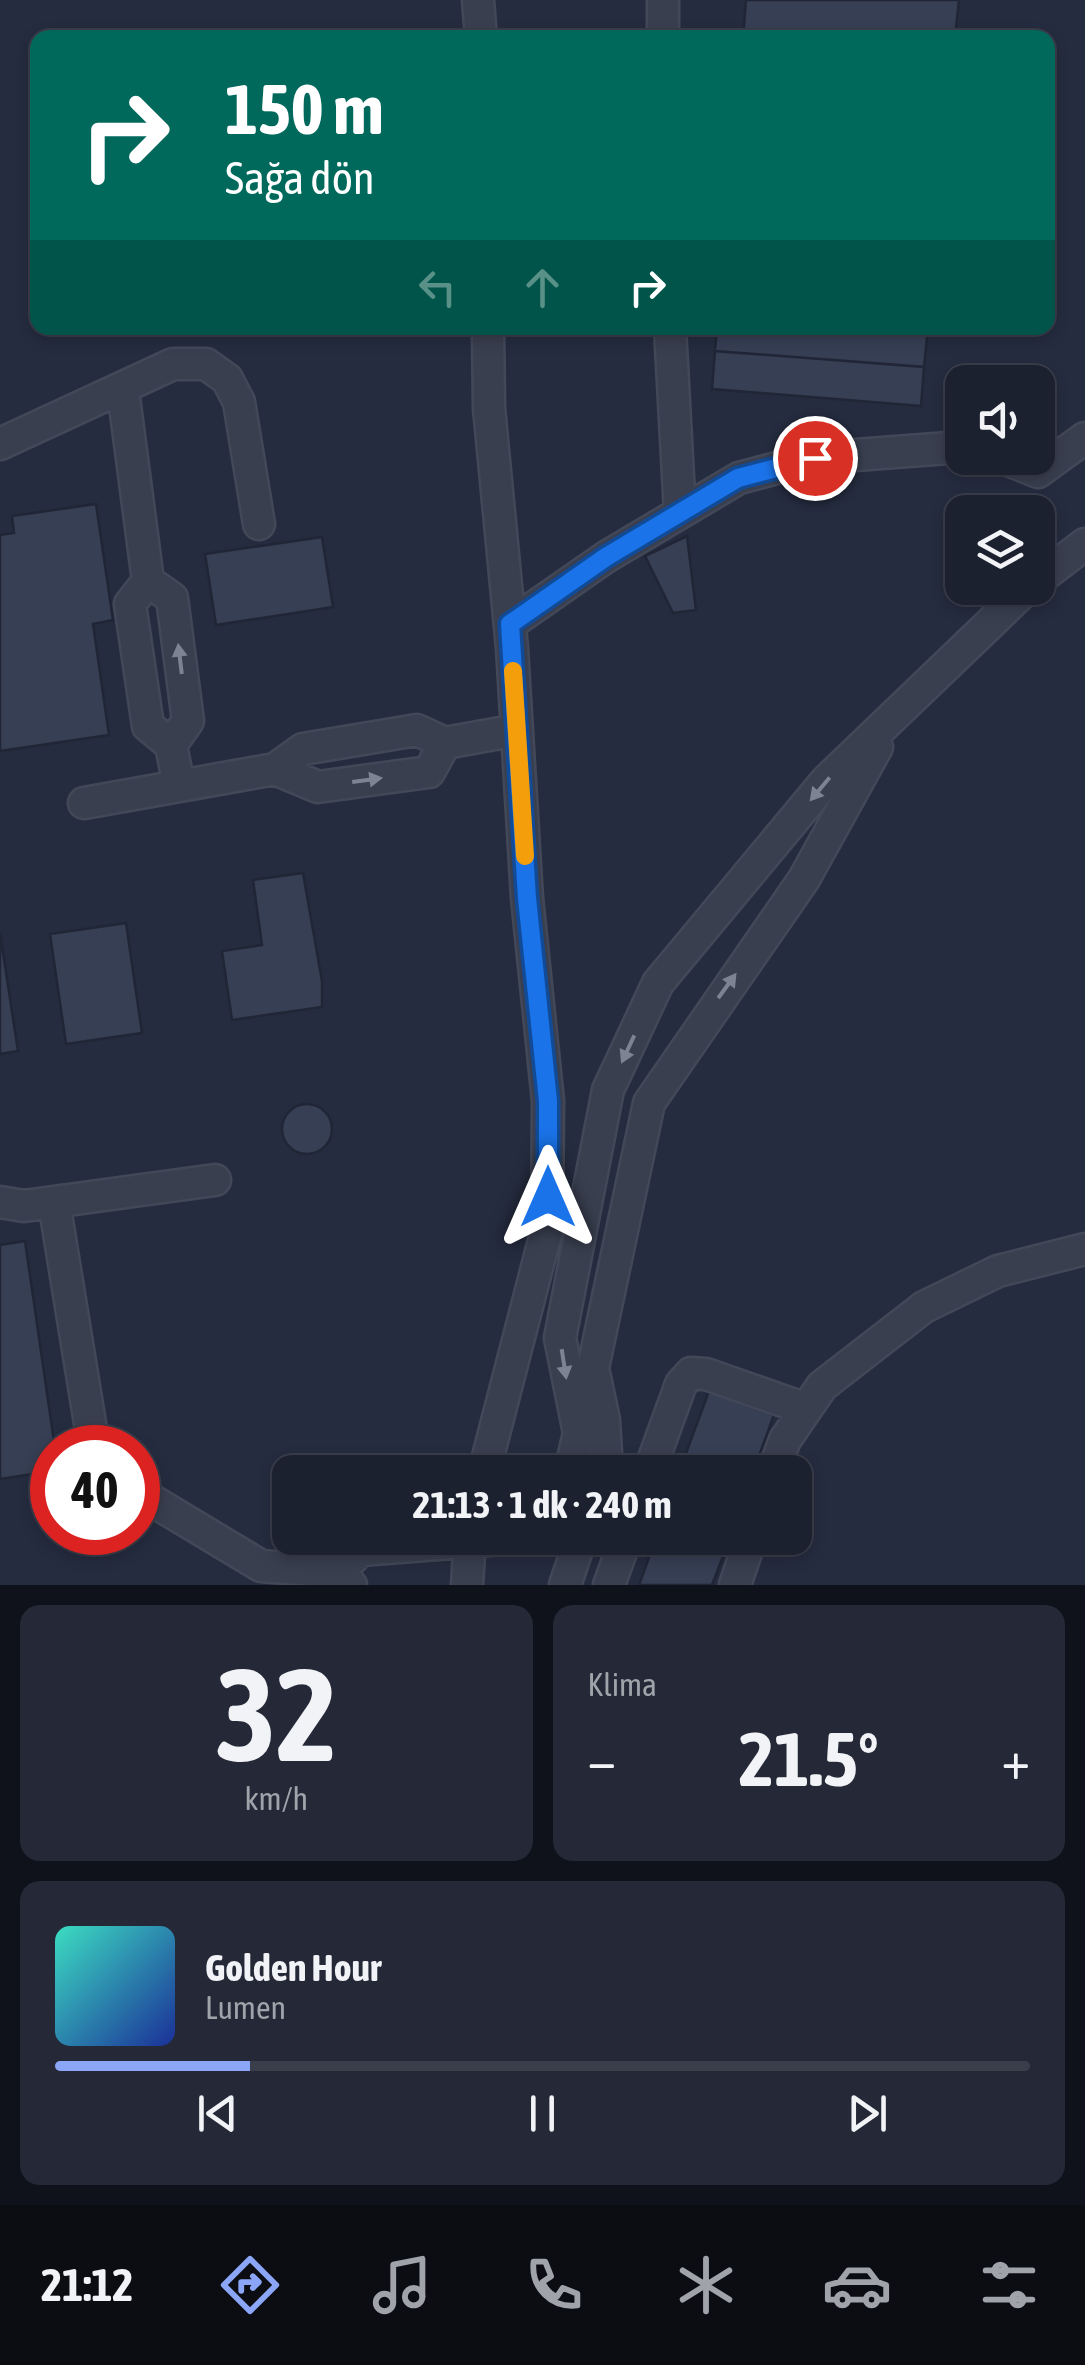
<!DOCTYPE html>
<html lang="tr">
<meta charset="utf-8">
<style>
body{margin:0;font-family:"Asap Condensed",sans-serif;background:#252937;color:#f1f3f6;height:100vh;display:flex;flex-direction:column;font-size:38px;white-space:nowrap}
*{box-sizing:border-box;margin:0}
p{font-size:32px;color:#a0a3aa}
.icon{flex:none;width:55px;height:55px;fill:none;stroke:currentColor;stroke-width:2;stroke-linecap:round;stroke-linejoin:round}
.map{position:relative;height:1585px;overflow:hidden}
.drawer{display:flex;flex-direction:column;gap:20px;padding:20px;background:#0f121a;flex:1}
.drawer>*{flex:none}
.banner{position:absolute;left:30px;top:30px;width:1025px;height:305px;border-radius:20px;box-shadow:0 5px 15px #0003,0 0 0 2px #3a3e4b;background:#00695c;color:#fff;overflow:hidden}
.fabs{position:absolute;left:945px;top:365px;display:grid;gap:20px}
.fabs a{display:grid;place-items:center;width:110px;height:110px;border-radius:20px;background:#1c212f;box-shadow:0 5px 15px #0003,0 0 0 2px #3a3e4b;font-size:50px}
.speed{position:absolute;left:30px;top:1425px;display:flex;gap:20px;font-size:50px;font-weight:700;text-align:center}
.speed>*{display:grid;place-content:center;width:130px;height:130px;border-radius:50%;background:#1c212f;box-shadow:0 5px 15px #0003,0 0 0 2px #3a3e4b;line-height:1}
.speed .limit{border:15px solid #d22;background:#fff;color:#111}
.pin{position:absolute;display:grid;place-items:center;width:85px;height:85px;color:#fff;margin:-42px;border:5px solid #fff;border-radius:50%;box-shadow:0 2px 10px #0007}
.me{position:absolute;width:110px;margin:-55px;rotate:0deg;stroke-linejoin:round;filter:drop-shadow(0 0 8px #0008)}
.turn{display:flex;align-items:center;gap:35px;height:210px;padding:0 30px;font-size:45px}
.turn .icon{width:130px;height:130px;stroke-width:2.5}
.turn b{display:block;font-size:70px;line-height:85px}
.lanes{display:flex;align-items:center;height:95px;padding:0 30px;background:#0003;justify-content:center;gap:50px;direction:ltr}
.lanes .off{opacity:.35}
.big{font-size:75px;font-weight:700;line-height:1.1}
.drawer .widget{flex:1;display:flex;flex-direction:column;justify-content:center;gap:15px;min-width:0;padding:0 35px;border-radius:20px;background:#252937}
.drawer .dial{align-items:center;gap:0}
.dial b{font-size:130px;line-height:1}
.song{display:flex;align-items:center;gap:30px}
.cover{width:120px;height:120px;border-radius:15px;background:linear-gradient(135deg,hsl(170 70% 55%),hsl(230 70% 35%))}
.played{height:10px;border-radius:5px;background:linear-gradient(90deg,#8ca6f7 20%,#3a3e4b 20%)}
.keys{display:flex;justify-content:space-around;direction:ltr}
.heat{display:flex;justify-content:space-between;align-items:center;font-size:55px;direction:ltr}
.drawer .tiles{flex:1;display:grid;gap:20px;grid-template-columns:1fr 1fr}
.widget:last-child{grid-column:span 2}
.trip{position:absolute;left:272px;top:1455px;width:540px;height:100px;border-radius:20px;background:#1c212f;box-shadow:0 5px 15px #0003,0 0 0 2px #3a3e4b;font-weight:700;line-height:100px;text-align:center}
.tab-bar{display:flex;height:160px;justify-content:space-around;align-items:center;background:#0b0d13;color:#a0a3aa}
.tab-bar .icon{width:70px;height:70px}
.tab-bar .active{color:#8ca6f7}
.tab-bar b{font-size:45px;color:#f1f3f6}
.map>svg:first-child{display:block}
.building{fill:#373f55;stroke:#202636;stroke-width:2.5}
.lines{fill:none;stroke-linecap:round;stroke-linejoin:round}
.minor-casing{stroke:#424858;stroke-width:35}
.minor{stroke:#393f4f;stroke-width:30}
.oneway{fill:#7d8392}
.route-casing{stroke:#114b97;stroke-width:25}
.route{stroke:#1a73e8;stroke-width:18}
.slow{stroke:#f59e0b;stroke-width:18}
</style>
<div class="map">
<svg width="1085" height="1585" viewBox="0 0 1085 1585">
<rect width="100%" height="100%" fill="#252c3f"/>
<!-- building -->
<path class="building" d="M746,0H959L955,38H743Z
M717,328H928L924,367L715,351Z
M715,351L924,367L921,406L712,389Z
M96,504L113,620L93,624L109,735L0,751V535L14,533L12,516Z
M687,536L696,610L673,613L645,556Z
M322,537L333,607L216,625L205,554Z
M303,873L322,981V1007L232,1020L222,951L262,945L253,880Z
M126,923L142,1033L66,1044L50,934Z
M0,933L18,1051L0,1054Z
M282 1129a25 25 0 1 1 50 0a25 25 0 1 1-50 0Z
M25,1241L55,1448L52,1471L0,1479V1245Z
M709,1391L774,1415L753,1472H679Z
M656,1538H730L712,1585H639Z"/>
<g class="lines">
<defs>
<path id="minor" d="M478,0L481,38
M663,0V38
M670,328L680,513
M123,390L148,581L130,604L148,726L171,745L179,786
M0,444L173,364H206L227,379L239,402L259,524
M1003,458L1038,472L1085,438
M1038,580L1085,544
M148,581L172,598L188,721L171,745
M510,624L606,557L739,478L815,458L962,447
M275,769L318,787L429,772L445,743
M84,803L275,769L303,749L417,730L445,743L517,730
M0,1202L24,1206L215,1180
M54,1202L94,1448
M484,1472L547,1229L548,1101L527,898L512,648L489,408L488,328
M570,1472L579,1433L560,1338L608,1090L658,983L826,781L1027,588
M601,1472L606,1453L604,1420L593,1368L649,1103L804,879L877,747
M649,1472L681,1384L691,1373L706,1374L806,1409
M773,1472L785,1440L822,1386L924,1307L998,1271L1085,1249
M138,1492L261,1566L338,1572L351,1585
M338,1572L361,1550L516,1538
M467,1585L470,1538
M565,1585L581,1538
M609,1585L626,1538
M735,1585L751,1538"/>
</defs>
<!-- minor casing -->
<use href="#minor" class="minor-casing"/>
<!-- minor -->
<use href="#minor" class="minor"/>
</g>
<!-- one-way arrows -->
<defs><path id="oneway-solid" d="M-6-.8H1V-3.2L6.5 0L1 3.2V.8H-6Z" transform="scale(2.5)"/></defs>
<g class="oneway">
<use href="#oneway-solid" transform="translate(180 659) rotate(-97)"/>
<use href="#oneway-solid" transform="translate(367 780) rotate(-8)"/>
<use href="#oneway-solid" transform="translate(820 789) rotate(130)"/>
<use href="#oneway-solid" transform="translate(727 986) rotate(-54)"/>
<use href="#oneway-solid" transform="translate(628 1049) rotate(115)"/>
<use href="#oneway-solid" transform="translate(564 1364) rotate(81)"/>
</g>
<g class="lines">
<defs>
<path id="route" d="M548,1197V1101L527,898L510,624L606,557L738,478L815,458"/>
</defs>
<!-- route casing -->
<use href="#route" class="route-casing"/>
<!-- route -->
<use href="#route" class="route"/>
<!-- slow -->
<path class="slow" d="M513,671L525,856"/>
</g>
</svg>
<div class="fabs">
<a><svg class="icon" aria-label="sound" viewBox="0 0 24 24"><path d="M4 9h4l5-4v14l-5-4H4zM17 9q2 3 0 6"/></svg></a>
<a><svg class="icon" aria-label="layers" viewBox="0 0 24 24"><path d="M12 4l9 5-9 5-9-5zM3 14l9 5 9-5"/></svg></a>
</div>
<div class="speed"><div class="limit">40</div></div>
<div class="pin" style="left:815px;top:458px;background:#d93025"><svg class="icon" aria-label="arrive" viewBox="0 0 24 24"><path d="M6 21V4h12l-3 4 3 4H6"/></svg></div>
<svg class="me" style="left:548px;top:1197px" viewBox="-20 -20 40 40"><path d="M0-17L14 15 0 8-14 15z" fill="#1a73e8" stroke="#fff" stroke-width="4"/></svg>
<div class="trip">21:13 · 1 dk · 240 m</div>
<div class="banner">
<div class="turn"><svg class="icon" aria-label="right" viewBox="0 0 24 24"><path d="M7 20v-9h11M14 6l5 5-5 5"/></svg><div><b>150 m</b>Sağa dön</div></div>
<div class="lanes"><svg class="icon off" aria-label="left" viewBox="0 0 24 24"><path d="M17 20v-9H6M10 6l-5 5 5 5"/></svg><svg class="icon off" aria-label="ahead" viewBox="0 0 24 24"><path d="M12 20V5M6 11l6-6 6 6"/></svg><svg class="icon" aria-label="right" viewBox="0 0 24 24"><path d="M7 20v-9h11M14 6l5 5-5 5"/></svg></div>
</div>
</div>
<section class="drawer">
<div class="tiles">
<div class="widget dial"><b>32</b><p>km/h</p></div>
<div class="widget"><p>Klima</p>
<div class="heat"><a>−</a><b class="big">21.5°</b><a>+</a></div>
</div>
<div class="widget">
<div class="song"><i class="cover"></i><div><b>Golden Hour</b><p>Lumen</p></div></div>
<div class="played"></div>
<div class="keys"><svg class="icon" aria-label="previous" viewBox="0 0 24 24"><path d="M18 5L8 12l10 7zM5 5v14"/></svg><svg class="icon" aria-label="pause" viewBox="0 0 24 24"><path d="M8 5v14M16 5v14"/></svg><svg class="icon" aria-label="next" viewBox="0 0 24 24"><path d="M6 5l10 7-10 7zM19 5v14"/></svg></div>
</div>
</div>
</section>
<nav class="tab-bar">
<b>21:12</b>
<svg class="icon active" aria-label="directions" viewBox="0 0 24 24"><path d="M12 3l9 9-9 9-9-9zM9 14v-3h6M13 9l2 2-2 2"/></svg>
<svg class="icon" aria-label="music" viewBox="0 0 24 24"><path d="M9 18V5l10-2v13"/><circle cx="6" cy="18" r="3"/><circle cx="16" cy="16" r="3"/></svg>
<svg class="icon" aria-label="phone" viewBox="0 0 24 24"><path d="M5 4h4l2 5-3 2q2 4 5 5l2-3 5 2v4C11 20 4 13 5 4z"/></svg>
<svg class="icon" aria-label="climate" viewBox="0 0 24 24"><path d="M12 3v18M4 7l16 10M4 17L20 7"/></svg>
<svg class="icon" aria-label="car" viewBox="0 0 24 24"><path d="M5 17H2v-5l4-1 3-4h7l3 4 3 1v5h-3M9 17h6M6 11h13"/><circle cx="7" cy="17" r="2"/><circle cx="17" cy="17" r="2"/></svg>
<svg class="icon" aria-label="filters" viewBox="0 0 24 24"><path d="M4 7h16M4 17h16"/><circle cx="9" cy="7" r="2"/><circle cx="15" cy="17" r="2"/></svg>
</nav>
